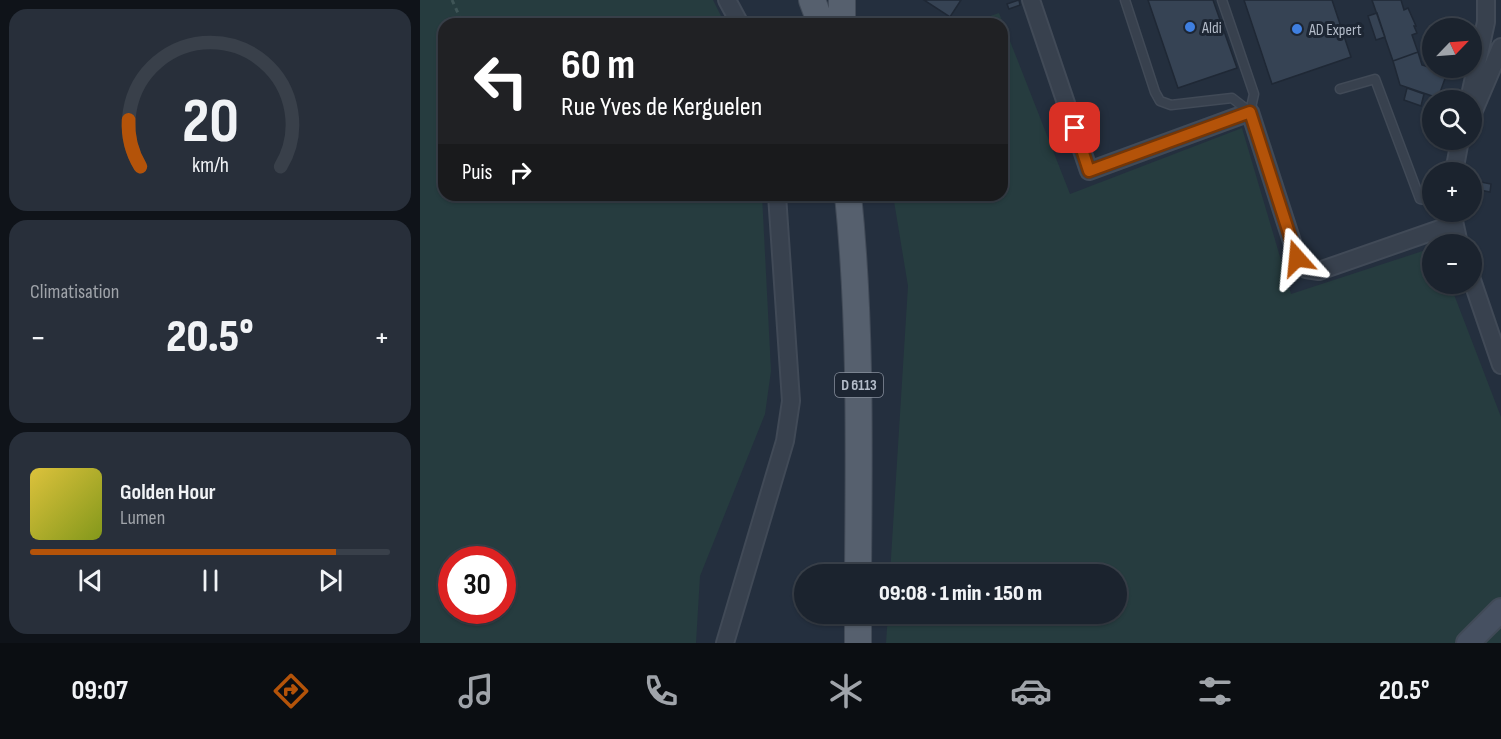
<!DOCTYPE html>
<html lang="fr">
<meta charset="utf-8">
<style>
body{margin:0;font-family:"Sofia Sans Condensed",sans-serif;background:#282f3a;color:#f1f3f6;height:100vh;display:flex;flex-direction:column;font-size:22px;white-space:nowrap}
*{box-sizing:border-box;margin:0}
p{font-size:20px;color:#a0a4aa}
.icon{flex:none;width:33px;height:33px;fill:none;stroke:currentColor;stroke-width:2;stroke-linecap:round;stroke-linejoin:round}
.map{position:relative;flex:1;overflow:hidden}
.panel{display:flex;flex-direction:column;gap:9px;padding:9px;background:#0f1319;width:420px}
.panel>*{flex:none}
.hud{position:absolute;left:18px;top:18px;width:570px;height:183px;border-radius:18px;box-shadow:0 2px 4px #0004,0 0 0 2px #39404a;background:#202124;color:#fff;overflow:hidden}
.needle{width:39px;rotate:65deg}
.buttons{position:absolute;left:1002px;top:18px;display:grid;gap:12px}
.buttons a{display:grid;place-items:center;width:60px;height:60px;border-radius:50%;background:#1b232e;box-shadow:0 2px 4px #0004,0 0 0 2px #39404a;font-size:30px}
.speed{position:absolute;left:18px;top:546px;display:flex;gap:12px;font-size:30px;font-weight:700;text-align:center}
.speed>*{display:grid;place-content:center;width:78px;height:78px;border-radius:50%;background:#1b232e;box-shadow:0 2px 4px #0004,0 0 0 2px #39404a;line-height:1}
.speed .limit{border:9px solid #d22;background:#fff;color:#111}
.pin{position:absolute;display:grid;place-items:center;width:51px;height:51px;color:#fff;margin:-26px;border-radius:12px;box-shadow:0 3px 9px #0006}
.me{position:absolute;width:66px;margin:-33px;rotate:342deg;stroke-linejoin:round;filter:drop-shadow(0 0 4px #0008)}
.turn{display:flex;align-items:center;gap:21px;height:126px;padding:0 24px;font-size:27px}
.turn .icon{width:78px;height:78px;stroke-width:2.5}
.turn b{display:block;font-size:42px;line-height:51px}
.then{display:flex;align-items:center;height:57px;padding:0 24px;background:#0003;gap:12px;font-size:22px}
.big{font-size:45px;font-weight:800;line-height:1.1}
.panel .card{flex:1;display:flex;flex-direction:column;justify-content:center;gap:9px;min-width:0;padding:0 21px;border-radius:18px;background:#282f3a}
.panel .dial{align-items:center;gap:0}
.dial svg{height:156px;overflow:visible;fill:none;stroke:#39404a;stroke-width:7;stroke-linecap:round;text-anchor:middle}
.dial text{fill:#f1f3f6;stroke:none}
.song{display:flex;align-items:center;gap:18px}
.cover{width:72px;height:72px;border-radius:9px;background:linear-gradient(135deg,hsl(50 70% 55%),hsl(70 70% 35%))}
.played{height:6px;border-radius:3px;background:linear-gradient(90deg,#b45309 85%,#39404a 85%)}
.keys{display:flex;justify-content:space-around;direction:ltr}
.heat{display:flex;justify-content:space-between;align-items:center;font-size:33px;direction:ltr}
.trip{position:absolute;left:374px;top:564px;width:333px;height:60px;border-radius:30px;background:#1b232e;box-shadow:0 2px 4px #0004,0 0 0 2px #39404a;font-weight:800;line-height:60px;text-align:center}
.menu{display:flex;height:96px;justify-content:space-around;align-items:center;background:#0b0e12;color:#a0a4aa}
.menu .icon{width:42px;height:42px}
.menu .active{color:#b45309}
.menu b{font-size:27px;color:#f1f3f6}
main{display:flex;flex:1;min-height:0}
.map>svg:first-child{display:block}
.green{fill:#263c3f;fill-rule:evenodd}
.building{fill:#364354;stroke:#1f2835;stroke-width:1.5}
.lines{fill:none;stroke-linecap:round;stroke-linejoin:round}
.lane-casing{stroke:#414a57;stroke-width:11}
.street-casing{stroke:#414a57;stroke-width:20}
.secondary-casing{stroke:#414a57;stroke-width:26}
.primary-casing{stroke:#414a57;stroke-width:28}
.path{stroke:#3f5557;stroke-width:3;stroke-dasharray:4.5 4.5;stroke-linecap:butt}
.lane{stroke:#38414e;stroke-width:8}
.street{stroke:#38414e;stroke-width:16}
.secondary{stroke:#465061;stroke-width:22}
.primary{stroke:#56606e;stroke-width:26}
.route-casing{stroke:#753606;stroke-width:15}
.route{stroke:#b45309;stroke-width:10}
.shop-dot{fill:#3f7fe0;stroke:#1d2633;stroke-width:2}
.labels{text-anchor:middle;stroke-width:6;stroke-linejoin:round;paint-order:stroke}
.shield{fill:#1d2633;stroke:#878f9c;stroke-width:1.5}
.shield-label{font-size:15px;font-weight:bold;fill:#b4bcc9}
.poi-label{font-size:16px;fill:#b4bcc9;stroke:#1d2633;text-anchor:start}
</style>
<main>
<section class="panel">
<div class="card dial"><svg viewBox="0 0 100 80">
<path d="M14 69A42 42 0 1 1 86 69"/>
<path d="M14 69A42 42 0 0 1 8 45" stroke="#b45309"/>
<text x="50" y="56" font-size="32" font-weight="700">20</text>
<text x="50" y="72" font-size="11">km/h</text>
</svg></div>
<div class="card"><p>Climatisation</p>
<div class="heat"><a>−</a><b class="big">20.5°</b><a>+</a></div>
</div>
<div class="card">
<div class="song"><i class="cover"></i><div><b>Golden Hour</b><p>Lumen</p></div></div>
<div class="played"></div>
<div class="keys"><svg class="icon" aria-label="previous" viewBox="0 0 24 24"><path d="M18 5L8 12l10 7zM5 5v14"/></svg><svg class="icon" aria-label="pause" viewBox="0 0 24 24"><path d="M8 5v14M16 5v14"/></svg><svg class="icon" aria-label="next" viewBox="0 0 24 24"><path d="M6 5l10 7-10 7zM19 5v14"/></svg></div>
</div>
</section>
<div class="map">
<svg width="1081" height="643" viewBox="0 0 1081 643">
<rect width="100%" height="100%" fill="#242f3e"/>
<!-- green -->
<path class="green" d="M0,0H293L305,24H24V195H342L351,371L345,414L280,576L276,643H0ZM32,560H82V610H32Z
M579,13L650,194L822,128L871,294L1012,248V284H1030L1081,417V643H466L468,614H696V574H470L488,286L473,195H582V24H547Z"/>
<!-- building -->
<path class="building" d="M504,0H541L530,17Z
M599,0L600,5L589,9L587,4Z
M728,0H793L817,68L758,88Z
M824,0H912L931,57L852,84Z
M952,0H981L984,10L988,8L996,26H994L997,33L992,35L998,52L973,61Z
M957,13L965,37L956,40L948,16Z
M998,52L1002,65L1027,73L1018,98L980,85L973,61Z
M987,88L1004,94L1001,106L984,100Z
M1056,181L1071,184L1070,192L1055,189Z"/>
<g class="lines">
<defs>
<path id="lane" d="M705,0L735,92L740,101L751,105L812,98L830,112L834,94L802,0
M920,89L955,79L1000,199L1012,201"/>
<path id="street" d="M307,0L320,24
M611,0L669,171L830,112L877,257L886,269L899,271L1034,224
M1049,100L1066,22V0
M1052,115L1081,47
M1034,172L1040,140
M1032,212L1039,244
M1052,280L1081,365
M305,643L365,441L371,401L357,195"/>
<path id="secondary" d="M1048,643L1081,610"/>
<path id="primary" d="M392,0L401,24
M422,24V0
M428,195C441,321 439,448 438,574
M438,643V614"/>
</defs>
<!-- lane casing -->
<use href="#lane" class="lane-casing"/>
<!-- street casing -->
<use href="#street" class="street-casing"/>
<!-- secondary casing -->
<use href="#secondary" class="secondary-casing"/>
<!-- primary casing -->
<use href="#primary" class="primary-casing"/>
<!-- path -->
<path class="path" d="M32,0L43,24"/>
<!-- lane -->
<use href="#lane" class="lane"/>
<!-- street -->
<use href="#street" class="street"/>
<!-- secondary -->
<use href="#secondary" class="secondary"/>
<!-- primary -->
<use href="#primary" class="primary"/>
</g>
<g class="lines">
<defs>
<path id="route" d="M655,128L669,171L830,112L877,258"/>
</defs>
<!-- route casing -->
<use href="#route" class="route-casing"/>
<!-- route -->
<use href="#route" class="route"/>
</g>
<!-- markers -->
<g class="shop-dot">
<circle cx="770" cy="27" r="6"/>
<circle cx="877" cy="29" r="6"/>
</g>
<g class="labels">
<!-- shield labels -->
<rect class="shield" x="415" y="373" width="48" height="24" rx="4.5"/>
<g class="shield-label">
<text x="439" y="390">D 6113</text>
</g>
<!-- poi labels -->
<g class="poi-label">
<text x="782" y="33">Aldi</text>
<text x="889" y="35">AD Expert</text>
</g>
</g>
</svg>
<div class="buttons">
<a><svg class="needle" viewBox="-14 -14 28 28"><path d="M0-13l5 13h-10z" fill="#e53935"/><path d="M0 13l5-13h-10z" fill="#a0a4aa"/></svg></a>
<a><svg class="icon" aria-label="search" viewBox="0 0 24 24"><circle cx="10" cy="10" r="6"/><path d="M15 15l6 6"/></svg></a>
<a>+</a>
<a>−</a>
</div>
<div class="speed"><div class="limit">30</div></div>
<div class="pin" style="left:655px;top:128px;background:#d93025"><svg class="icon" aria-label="arrive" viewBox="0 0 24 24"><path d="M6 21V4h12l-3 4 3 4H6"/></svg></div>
<svg class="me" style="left:877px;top:258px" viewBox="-20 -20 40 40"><path d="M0-17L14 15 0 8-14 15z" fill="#b45309" stroke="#fff" stroke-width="4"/></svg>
<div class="trip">09:08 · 1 min · 150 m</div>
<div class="hud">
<div class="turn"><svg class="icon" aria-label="left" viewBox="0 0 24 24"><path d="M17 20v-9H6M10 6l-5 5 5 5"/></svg><div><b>60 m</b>Rue Yves de Kerguelen</div></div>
<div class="then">Puis<svg class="icon" aria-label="right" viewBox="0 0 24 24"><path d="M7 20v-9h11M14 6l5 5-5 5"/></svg></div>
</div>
</div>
</main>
<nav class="menu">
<b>09:07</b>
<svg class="icon active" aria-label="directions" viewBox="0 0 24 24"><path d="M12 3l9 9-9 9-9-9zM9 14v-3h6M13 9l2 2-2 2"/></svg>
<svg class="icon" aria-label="music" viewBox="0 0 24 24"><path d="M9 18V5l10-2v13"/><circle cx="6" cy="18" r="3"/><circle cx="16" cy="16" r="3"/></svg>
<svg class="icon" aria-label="phone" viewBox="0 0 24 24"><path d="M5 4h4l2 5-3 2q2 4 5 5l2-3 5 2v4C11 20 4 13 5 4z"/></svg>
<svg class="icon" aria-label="climate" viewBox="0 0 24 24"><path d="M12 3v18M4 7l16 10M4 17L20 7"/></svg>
<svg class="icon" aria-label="car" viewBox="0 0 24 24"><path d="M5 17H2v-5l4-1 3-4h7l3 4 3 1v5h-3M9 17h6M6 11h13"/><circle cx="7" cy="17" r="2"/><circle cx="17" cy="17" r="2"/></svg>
<svg class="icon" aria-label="filters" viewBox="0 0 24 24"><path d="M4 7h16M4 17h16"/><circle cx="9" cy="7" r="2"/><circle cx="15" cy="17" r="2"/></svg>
<b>20.5°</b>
</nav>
